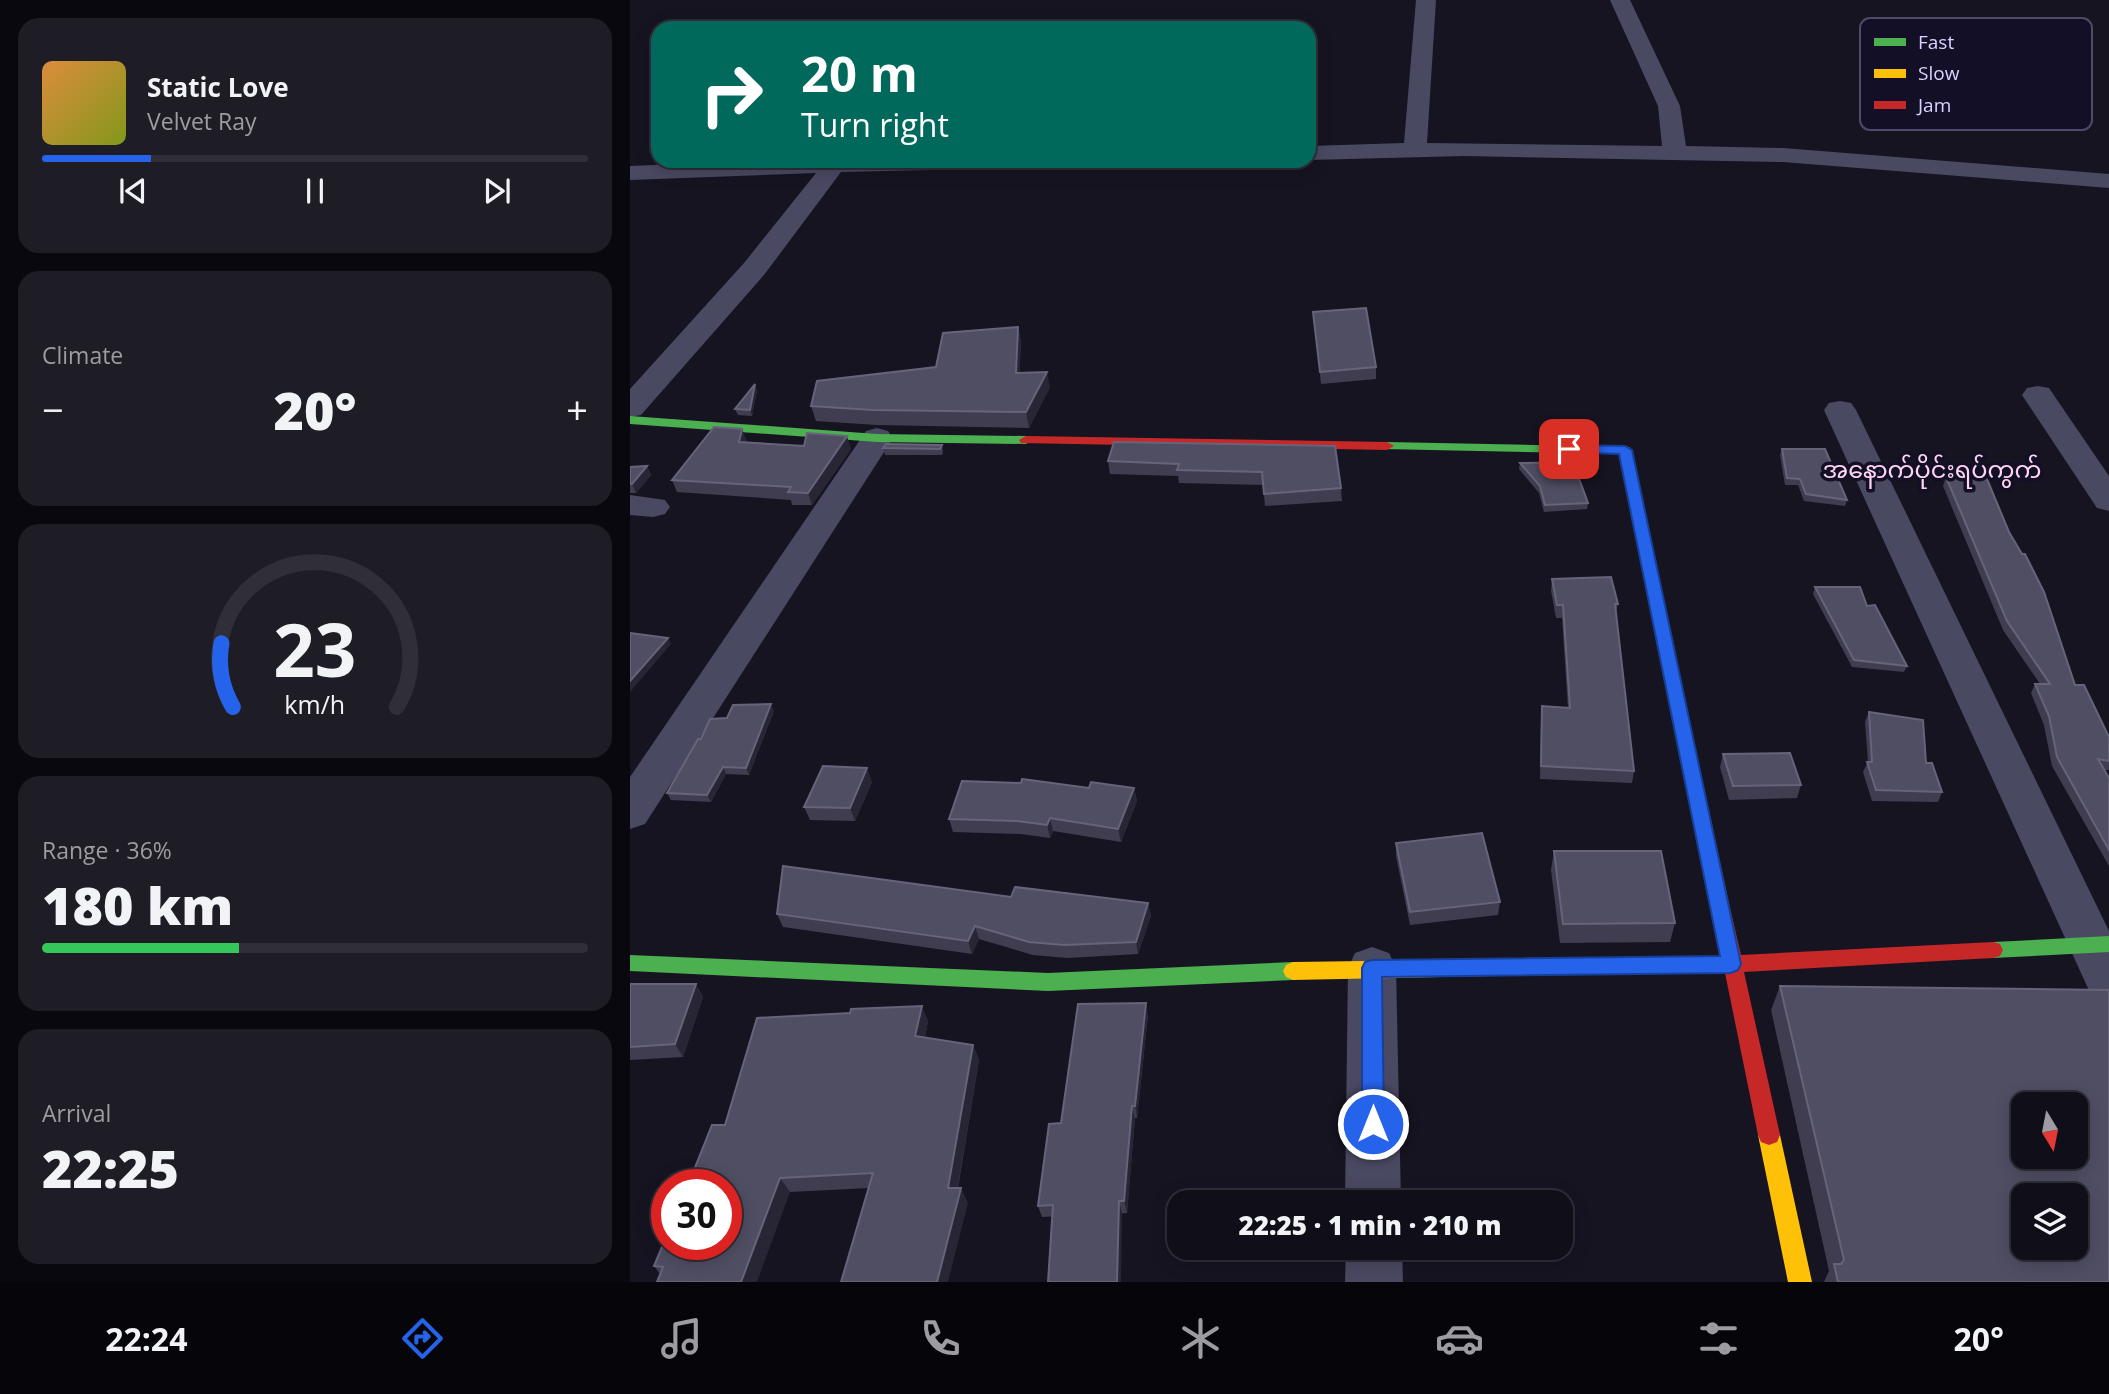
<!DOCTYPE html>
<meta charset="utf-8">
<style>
body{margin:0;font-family:"Open Sans","Noto Sans Myanmar",sans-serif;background:#1e1d26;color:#f1f3f6;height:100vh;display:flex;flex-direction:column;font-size:26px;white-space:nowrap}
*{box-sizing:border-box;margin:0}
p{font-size:23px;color:#9c9ca2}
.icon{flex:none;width:38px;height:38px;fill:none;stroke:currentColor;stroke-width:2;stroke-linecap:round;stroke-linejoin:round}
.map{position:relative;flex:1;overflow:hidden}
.details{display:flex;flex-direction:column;gap:18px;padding:18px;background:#09080e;width:630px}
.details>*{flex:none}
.banner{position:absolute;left:21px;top:21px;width:665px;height:147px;border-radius:21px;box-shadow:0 4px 18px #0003,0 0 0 2px #302f38;background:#00695c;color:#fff;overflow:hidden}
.needle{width:46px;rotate:170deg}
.tools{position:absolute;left:1381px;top:1092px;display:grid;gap:14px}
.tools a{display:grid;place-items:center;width:77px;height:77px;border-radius:14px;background:#100f19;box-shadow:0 4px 18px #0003,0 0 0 2px #302f38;font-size:35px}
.speed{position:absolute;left:21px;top:1169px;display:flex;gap:14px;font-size:35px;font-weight:700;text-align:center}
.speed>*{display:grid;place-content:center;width:91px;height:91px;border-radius:50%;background:#100f19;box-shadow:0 4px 18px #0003,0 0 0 2px #302f38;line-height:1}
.speed .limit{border:10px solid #d22;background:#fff;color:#111}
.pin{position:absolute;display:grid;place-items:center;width:60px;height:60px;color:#fff;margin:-30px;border-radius:14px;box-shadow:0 4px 10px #0006}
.me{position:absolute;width:77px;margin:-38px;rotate:0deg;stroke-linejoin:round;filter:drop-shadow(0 0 5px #0008)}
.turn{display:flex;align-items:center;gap:24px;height:147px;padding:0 35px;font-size:32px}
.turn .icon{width:91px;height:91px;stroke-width:2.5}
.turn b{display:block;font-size:49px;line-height:60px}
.big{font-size:52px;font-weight:800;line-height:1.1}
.details .tile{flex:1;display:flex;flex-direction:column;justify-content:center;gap:10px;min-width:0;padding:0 24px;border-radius:21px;background:#1e1d26}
.details .dial{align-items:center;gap:0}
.dial svg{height:182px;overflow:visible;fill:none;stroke:#302f38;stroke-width:7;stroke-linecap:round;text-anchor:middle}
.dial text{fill:#f1f3f6;stroke:none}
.song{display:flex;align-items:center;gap:21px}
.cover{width:84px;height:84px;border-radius:10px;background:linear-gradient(135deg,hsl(30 70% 55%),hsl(70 70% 35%))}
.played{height:7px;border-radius:4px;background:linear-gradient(90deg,#2563eb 20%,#302f38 20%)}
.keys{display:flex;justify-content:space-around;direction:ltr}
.heat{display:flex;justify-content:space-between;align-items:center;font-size:38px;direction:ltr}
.charge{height:10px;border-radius:5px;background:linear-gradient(90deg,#34c759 36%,#302f38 0)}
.trip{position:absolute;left:537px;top:1190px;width:406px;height:70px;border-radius:21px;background:#100f19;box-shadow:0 4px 18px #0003,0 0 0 2px #302f38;font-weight:800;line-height:70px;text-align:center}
.menu{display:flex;height:112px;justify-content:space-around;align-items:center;background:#06060a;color:#9c9ca2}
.menu .icon{width:49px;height:49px}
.menu .current{color:#2563eb}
.menu b{font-size:32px;color:#f1f3f6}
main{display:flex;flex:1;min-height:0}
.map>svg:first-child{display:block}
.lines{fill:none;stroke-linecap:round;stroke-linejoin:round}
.street{fill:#4a4962;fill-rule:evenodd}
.fast{fill:#4caf50;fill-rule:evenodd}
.slow{fill:#ffc107;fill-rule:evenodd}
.jam{fill:#c62828;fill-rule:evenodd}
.wall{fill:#403d50}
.shaded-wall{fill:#282635}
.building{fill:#504e63;stroke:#66637b;stroke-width:2;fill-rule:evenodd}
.route{fill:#2563eb;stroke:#184099;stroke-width:2}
.labels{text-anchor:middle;stroke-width:7;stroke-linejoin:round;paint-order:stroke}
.quarter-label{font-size:24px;fill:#ffd6f0;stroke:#130f26}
.key{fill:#130f26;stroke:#4e4a67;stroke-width:2}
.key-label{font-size:19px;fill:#d9d4ff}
</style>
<main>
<section class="details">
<div class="tile">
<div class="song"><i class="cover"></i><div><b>Static Love</b><p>Velvet Ray</p></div></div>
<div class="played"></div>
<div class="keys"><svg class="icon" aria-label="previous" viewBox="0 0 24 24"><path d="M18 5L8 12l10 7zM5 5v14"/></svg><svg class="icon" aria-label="pause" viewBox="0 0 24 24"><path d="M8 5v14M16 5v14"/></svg><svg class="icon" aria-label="next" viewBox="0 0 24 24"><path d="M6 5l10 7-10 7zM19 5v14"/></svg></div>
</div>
<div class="tile"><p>Climate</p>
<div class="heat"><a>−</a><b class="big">20°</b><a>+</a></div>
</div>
<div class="tile dial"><svg viewBox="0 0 100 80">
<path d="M14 69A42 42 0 1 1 86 69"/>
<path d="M14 69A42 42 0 0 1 9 41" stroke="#2563eb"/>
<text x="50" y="56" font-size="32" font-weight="700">23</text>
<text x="50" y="72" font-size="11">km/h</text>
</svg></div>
<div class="tile"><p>Range · 36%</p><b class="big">180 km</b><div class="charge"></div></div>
<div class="tile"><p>Arrival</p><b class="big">22:25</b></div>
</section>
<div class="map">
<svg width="1479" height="1282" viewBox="0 0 1479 1282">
<rect width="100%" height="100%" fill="#161421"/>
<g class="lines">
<!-- street -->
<path class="street" d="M786,0H806L797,143L1032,146L1028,106L980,0H1000L1050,106L1056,146L1153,148L1479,174V188L1153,162L834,156L679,160V146L774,143Z
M118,161H404L400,166L392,168L211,172L134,275L11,415L0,417V389L114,263L186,173L0,180V166Z
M1408,386L1419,388L1479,476V511L1467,508L1392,395L1397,388Z
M1210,401L1221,403L1226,410L1479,931V1003L1462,997L1194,410L1199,403Z
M247,428L258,431L263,438L15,824L0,829V777L236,431Z
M0,495L35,500L40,507L35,514L23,517L0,515Z
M742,947L759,953L766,968L771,1202H715L718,968L725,953Z
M716,1248H772L773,1282H715Z"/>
<!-- fast -->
<path class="fast" d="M0,416L247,434L396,436L403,440L396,444L247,442L0,424Z
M757,442L1000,447L1098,899L1096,905L1089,907L1082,905L1080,899L989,454L752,449L750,446Z
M1479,936V952L1363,958L1356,956L1353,950L1356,944L1363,942Z
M0,955L418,973L663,962L670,965L673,971L670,977L663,980L418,991L0,971Z"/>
<!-- slow -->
<path class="slow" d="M1013,957L1020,959L1023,965L1020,971L1013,973L663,980L656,977L653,971L656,965L663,962Z
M1139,1125L1147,1128L1150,1135L1182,1282H1158L1128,1135L1131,1128Z"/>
<!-- jam -->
<path class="jam" d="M396,436L757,442L764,446L757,450L391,443L389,440Z
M1089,891L1096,893L1098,899L1111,955L1363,942L1370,944L1373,950L1370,956L1363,958L1114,972L1150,1135L1147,1142L1139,1145L1131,1142L1128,1135L1095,973H1013L1006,971L1003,965L1006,959L1013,957L1091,956L1080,899L1082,893Z"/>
</g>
<!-- wall -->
<path class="wall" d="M683,312L746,367V379L691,384Z
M388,327L391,342L389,373L420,387L399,428L247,425L186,421L181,406L306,367Z
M127,390L122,416L108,415L105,409Z
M112,429L116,443L221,449L182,505H162L161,500L47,492L42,480Z
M312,445L313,452L312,455H255L253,448Z
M705,446L711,488L712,501L635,506L633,485L549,483L548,476L480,474L478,461Z
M1152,449L1217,500L1215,506L1174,501L1168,485H1155L1150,455Z
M890,463L958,503L957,509L914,512L909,493L889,469Z
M17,466L21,475L6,493H0V467Z
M1316,477L1379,532L1445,685L1479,737V770H1474L1479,778V866L1422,766L1414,725L1401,693L1405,684H1410L1373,630L1313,486Z
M922,579L988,604L986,612L1004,771L1002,783L910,779L911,719L912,706L938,708L932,618H926L921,591Z
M1185,587L1277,666L1274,672L1222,667L1183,594Z
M144,711L119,775L96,774L81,802L41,800L37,793L71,739L97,718Z
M1239,712L1296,763L1312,792L1308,802L1242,801L1233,772L1238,762L1235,722Z
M1093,754L1171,785L1167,798L1099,800L1090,767Z
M242,782L225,821L180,820L174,807Z
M459,788H504L507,801L491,842L423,831L420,838L391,834L323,832L319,819Z
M766,843L870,902L868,915L780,925L766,856Z
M924,851L1045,923L1040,942L930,943L921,870Z
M381,897L518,903L521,916L508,954L438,958L403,955L349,939L342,954L153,927L147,914Z
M0,984H66L73,997L53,1057L0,1060Z
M1150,986L1479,1282H1194L1199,1271L1141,1010Z
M518,1015L507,1118H505L497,1213L412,1217L408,1206L431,1123Z
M298,1021L295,1037L343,1045L349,1060L328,1188L338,1203L239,1188L160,1192L30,1274L24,1266L95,1125Z"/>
<!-- shaded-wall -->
<path class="shaded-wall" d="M388,327L391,342L389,388L386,373Z
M417,372L420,387L399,428L396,412Z
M125,384L127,390L122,416L120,410Z
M112,429L117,441L114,455L109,442Z
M217,436L221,449L182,505L178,493Z
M17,466L21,475L6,493L2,484Z
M38,638L41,644L0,692V681Z
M141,704L144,711L119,775L116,768Z
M93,767L96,774L81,802L77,795Z
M237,768L242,782L225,821L220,808Z
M504,788L507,801L491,842L488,829Z
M420,818L423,831L420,838L417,825Z
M518,903L521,916L508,954L506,942Z
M345,926L349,939L342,954L338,941Z
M66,984L73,997L53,1057L45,1044Z
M516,1003L518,1015L507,1118L505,1106Z
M292,1006L298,1021L292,1052L285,1036Z
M343,1045L349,1060L325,1203L318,1188Z
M502,1106L505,1118L497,1213L494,1201Z
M150,1178L160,1192L127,1282H111Z
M331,1188L338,1203L318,1282H307Z
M489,1201L492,1213L491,1282H487Z"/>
<!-- building -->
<path class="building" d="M736,308L746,367L690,372L683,312Z
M388,327L386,373L417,372L396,412L243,410L181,406L187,381L306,367L313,333Z
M125,384L120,410L105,409Z
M84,427L112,429L109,442L174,446L177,433L217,436L178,493L158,492L161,487L42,480Z
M484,442L705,446L711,488L634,494L632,472L547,470L549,464L478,461Z
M256,444L312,445L310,449L253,448Z
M1152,449H1195L1217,500L1176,494L1170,479L1157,478Z
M943,462L958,503L915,505L910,486L890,463Z
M17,466L2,484H0V467Z
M1316,477L1357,479L1379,532L1392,554H1395L1414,592L1445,685H1454L1479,737V761L1468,759L1479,778V850L1427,757L1419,716L1405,684H1420L1377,621Z
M981,577L988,604H985L1004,771L911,766L912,706L940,708L933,605H927L922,579Z
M1185,587H1230L1237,606L1245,605L1277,666L1224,660Z
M0,633L38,638L0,681Z
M141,704L116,768L93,767L77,795L37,793L68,739H71L80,719L97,718L103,705Z
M1239,712L1293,720L1296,763H1302L1312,792L1246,790L1237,762H1242Z
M1160,753L1171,785L1103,786L1093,754Z
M193,766L237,768L220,808L174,807Z
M392,779L459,788L461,782L504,788L488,829L420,818L417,825L387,821L319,819L332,781L391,783Z
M852,833L870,902L780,912L766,843Z
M924,851H1031L1045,923L933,924Z
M153,866L381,897L385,887L518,903L506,942L434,945L399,942L345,926L338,941L147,914Z
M0,984H66L45,1044L0,1047Z
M1150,986L1479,990V1282H1208L1204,1264H1211L1214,1260ZM1393,1104H1446V1157H1393ZM1393,1195H1446V1248H1393Z
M516,1003L505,1106H502L494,1201H489L487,1282H418L423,1205L408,1206L419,1124L431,1123L448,1004Z
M292,1006L285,1036L343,1045L318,1188H331L307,1282H211L243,1173L150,1178L111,1282H27L33,1267L24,1266L37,1235V1244H96V1185H58L82,1125H95L127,1018L220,1013L221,1009Z"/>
<!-- route -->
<path class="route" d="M939,445L995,446L1002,450L1111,964L1108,970L1101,973L752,977L754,1124L751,1132L743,1135L735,1132L732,1124V968L735,962L742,960L1090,956L989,454L935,452V446Z"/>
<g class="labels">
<!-- quarter labels -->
<g class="quarter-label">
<text x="1302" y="478">အနောက်ပိုင်းရပ်ကွက်</text>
</g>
</g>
<!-- legend -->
<rect x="1230" y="18" width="232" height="112" rx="10" class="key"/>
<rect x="1244" y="38" width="32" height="8" fill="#4caf50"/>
<rect x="1244" y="69" width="32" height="9" fill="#ffc107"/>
<rect x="1244" y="101" width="32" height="8" fill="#c62828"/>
<g class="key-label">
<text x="1288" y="49">Fast</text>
<text x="1288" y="80">Slow</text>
<text x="1288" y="112">Jam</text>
</g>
</svg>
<div class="tools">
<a><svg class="needle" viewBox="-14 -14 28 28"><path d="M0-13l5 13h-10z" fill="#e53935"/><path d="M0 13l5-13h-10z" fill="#9c9ca2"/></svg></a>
<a><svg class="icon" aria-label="layers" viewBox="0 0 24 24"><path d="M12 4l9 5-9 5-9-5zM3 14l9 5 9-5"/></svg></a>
</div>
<div class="speed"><div class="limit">30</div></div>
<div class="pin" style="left:939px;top:449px;background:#d93025"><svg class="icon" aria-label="arrive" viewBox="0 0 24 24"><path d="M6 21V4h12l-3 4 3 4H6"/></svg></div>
<svg class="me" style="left:743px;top:1124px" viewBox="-20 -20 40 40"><circle r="17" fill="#2563eb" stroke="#fff" stroke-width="3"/><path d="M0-11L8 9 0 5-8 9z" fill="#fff"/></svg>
<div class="trip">22:25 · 1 min · 210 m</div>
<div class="banner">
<div class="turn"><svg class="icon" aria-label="right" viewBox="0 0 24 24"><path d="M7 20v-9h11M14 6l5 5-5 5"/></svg><div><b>20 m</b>Turn right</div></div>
</div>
</div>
</main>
<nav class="menu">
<b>22:24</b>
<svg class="icon current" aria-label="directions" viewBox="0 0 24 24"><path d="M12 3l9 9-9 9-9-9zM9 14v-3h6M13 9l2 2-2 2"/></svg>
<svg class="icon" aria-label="music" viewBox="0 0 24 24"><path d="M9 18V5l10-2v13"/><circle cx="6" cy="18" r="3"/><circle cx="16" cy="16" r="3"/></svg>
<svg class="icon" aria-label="phone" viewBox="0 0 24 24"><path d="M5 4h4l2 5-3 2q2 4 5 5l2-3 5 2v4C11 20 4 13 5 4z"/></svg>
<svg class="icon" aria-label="climate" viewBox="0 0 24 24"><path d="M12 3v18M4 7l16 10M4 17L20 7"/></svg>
<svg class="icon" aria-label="car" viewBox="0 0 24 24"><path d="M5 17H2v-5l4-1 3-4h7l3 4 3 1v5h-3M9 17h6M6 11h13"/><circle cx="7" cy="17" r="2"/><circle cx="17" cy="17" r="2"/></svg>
<svg class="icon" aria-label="filters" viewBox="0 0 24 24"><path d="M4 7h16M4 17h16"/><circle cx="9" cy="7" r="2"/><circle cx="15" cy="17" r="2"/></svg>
<b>20°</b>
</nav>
